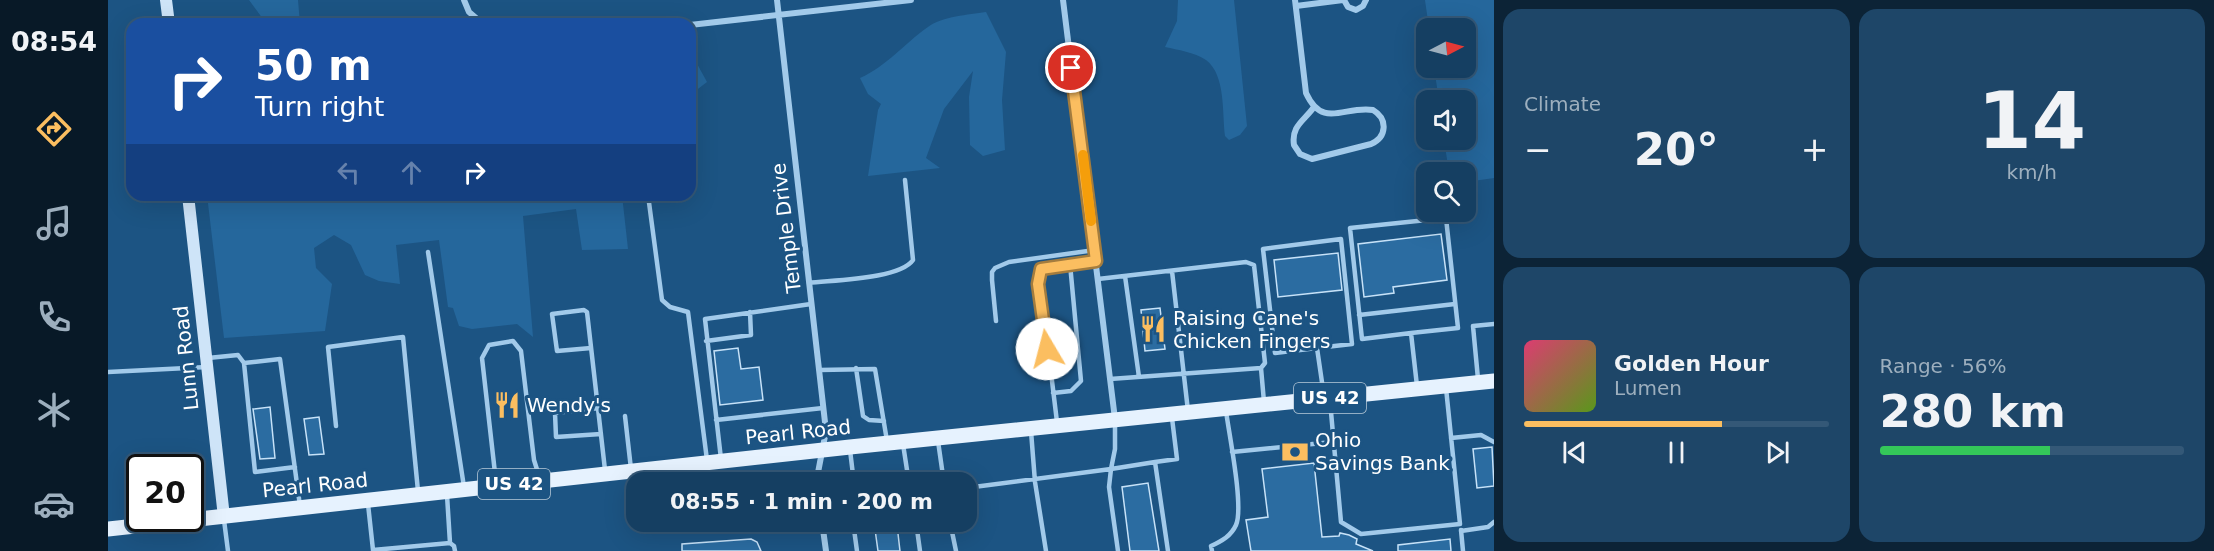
<!DOCTYPE html>
<meta charset="utf-8">
<style>
body{margin:0;font-family:"DejaVu Sans",sans-serif;background:#1e4668;color:#f1f3f6;height:100vh;display:flex;flex-direction:column;font-size:22px;white-space:nowrap}
*{box-sizing:border-box;margin:0}
p{font-size:20px;color:#9dafbe}
.icon{flex:none;width:33px;height:33px;fill:none;stroke:currentColor;stroke-width:2;stroke-linecap:round;stroke-linejoin:round}
.map{position:relative;flex:1;overflow:hidden}
.sheet{display:flex;flex-direction:column;gap:9px;padding:9px;background:#0c2336;width:720px}
.sheet>*{flex:none}
.guide{position:absolute;left:18px;top:18px;width:570px;height:183px;border-radius:18px;box-shadow:0 6px 24px #0002,0 0 0 2px #345877;background:#1a4fa0;color:#fff;overflow:hidden}
.needle{width:39px;rotate:84deg}
.tools{position:absolute;left:1308px;top:18px;display:grid;gap:12px}
.tools a{display:grid;place-items:center;width:60px;height:60px;border-radius:12px;background:#153f62;box-shadow:0 6px 24px #0002,0 0 0 2px #345877;font-size:30px}
.speed{position:absolute;left:18px;top:454px;display:flex;gap:12px;font-size:30px;font-weight:700;text-align:center}
.speed>*{display:grid;place-content:center;width:78px;height:78px;border-radius:50%;background:#153f62;box-shadow:0 6px 24px #0002,0 0 0 2px #345877;line-height:1}
.speed .limit{border:3px solid #111;border-radius:9px;background:#fff;color:#111}
.pin{position:absolute;display:grid;place-items:center;width:51px;height:51px;color:#fff;margin:-26px;border:3px solid #fff;border-radius:50%;box-shadow:0 2px 6px #0007}
.me{position:absolute;width:66px;margin:-33px;rotate:352deg;stroke-linejoin:round;filter:drop-shadow(0 0 4px #0008)}
.turn{display:flex;align-items:center;gap:21px;height:126px;padding:0 30px;font-size:27px}
.turn .icon{width:78px;height:78px;stroke-width:2.5}
.turn b{display:block;font-size:42px;line-height:51px}
.lanes{display:flex;align-items:center;height:57px;padding:0 30px;background:#0003;justify-content:center;gap:30px;direction:ltr}
.lanes .off{opacity:.35}
.big{font-size:45px;font-weight:700;line-height:1.1}
.sheet .card{flex:1;display:flex;flex-direction:column;justify-content:center;gap:9px;min-width:0;padding:0 21px;border-radius:18px;background:#1e4668}
.sheet .dial{align-items:center;gap:0}
.dial b{font-size:78px;line-height:1}
.song{display:flex;align-items:center;gap:18px}
.cover{width:72px;height:72px;border-radius:9px;background:linear-gradient(135deg,hsl(340 70% 55%),hsl(90 70% 35%))}
.played{height:6px;border-radius:3px;background:linear-gradient(90deg,#fbbe60 65%,#345877 65%)}
.keys{display:flex;justify-content:space-around;direction:ltr}
.heat{display:flex;justify-content:space-between;align-items:center;font-size:33px;direction:ltr}
.charge{height:9px;border-radius:4px;background:linear-gradient(90deg,#34c759 56%,#345877 0)}
.sheet .tiles{flex:1;display:grid;gap:9px;grid-template-columns:repeat(2,1fr)}
.trip{position:absolute;left:518px;top:472px;width:351px;height:60px;border-radius:18px;background:#153f62;box-shadow:0 6px 24px #0002,0 0 0 2px #345877;font-weight:700;line-height:60px;text-align:center}
main{display:flex;flex:1;min-height:0}
.dock{display:flex;flex-direction:column;width:108px;justify-content:space-around;align-items:center;background:#081927;color:#9dafbe}
.dock .icon{width:42px;height:42px}
.dock .on{color:#fbbe60}
.dock b{font-size:27px;color:#f1f3f6}
.map>svg:first-child{display:block}
.green{fill:#25679c}
.building{fill:#2b6ca1;stroke:#c7e2f8;stroke-width:1.5}
.lines{fill:none;stroke-linecap:round;stroke-linejoin:round}
.lane{stroke:#a2caea;stroke-width:4.5}
.street{stroke:#a2caea;stroke-width:6}
.secondary{stroke:#cee4f8;stroke-width:12}
.primary{stroke:#e6f2fe;stroke-width:15}
.route-casing{stroke:#a37c3e;stroke-width:15}
.route{stroke:#fbbe60;stroke-width:10}
.slow{stroke:#f59e0b;stroke-width:10}
.labels{text-anchor:middle;stroke-width:6;stroke-linejoin:round;paint-order:stroke}
.shield{fill:#1c5483;stroke:#bbccda;stroke-width:1.5}
.shield-label{font-size:18px;font-weight:bold;fill:#fff}
.street-label{font-size:20px;fill:#fff;stroke:#1c5483}
.poi-label{font-size:20px;fill:#fff;stroke:#1c5483;text-anchor:start}
</style>
<main>
<nav class="dock">
<b>08:54</b>
<svg class="icon on" aria-label="directions" viewBox="0 0 24 24"><path d="M12 3l9 9-9 9-9-9zM9 14v-3h6M13 9l2 2-2 2"/></svg>
<svg class="icon" aria-label="music" viewBox="0 0 24 24"><path d="M9 18V5l10-2v13"/><circle cx="6" cy="18" r="3"/><circle cx="16" cy="16" r="3"/></svg>
<svg class="icon" aria-label="phone" viewBox="0 0 24 24"><path d="M5 4h4l2 5-3 2q2 4 5 5l2-3 5 2v4C11 20 4 13 5 4z"/></svg>
<svg class="icon" aria-label="climate" viewBox="0 0 24 24"><path d="M12 3v18M4 7l16 10M4 17L20 7"/></svg>
<svg class="icon" aria-label="car" viewBox="0 0 24 24"><path d="M5 17H2v-5l4-1 3-4h7l3 4 3 1v5h-3M9 17h6M6 11h13"/><circle cx="7" cy="17" r="2"/><circle cx="17" cy="17" r="2"/></svg>
</nav>
<div class="map">
<svg width="1386" height="551" viewBox="0 0 1386 551">
<rect width="100%" height="100%" fill="#1c5483"/>
<!-- green -->
<path class="green" d="M141,0H190L192,24H151L155,19Z
M1070,0H1126L1139,126L1132,135L1121,140L1117,136C1114,113 1118,75 1098,60C1086,52 1070,50 1057,47L1069,21Z
M1317,0H1386V178L1358,182V172H1341L1336,140H1358V100H1331L1326,68H1358V28H1321Z
M878,12L898,52L894,100L897,150L875,156L862,145L861,97L865,71L836,109L818,158L832,168L760,176L770,110L773,104L760,94L752,78C779,66 797,43 820,27C835,16 860,15 878,12Z
M582,51L599,82L582,95Z
M99,195H514L520,249L474,250L468,209L415,216L425,337L409,324L364,329L351,326L345,308L340,307L331,240L288,245L292,284L271,281L257,275L243,245L226,235L206,248L208,268L224,284L217,331L116,338Z"/>
<!-- building -->
<path class="building" d="M1333,234L1339,280L1285,287L1286,293L1256,297L1250,244Z
M1230,253L1234,290L1170,297L1166,260Z
M1052,308L1057,349L1037,351L1033,310Z
M630,348L633,369L651,367L655,400L612,405L606,351Z
M162,407L167,458L152,459L145,409Z
M211,417L216,454L201,455L196,419Z
M1384,447L1386,486L1369,488L1365,449Z
M1206,463L1214,537L1231,536L1232,533L1241,535L1249,539L1248,544L1265,551H1143L1138,520L1160,517L1154,469Z
M1040,483L1051,551H1022L1014,487Z
M766,522H783V526L789,525L792,551H770Z
M643,539L649,542L653,551H574V544Z
M1342,539L1343,551H1290V545Z"/>
<g class="lines">
<!-- lane -->
<path class="lane" d="M540,195L554,300L562,307L580,312L599,460
M320,252L356,487
M1064,271L1080,411
M1017,276L1031,377
M990,279L1138,262L1146,265L1157,363L1153,368L1156,402
M701,283C725,280 792,279 805,260L797,180
M1251,315L1347,304
M888,321L884,280V272L887,268L901,262L987,250
M1303,333L1254,339L1242,228L1338,218L1350,328L1303,333L1309,386
M598,341L643,335L642,312
M483,348L449,351L444,314L476,310L479,312C485,365 491,418 497,470
M1209,348L1167,353L1155,249L1233,239L1244,344L1209,348L1216,396
M100,358L130,355L136,363L147,472L187,467
M136,363L172,359L192,506
M748,368L755,416L761,420L776,421
M711,370L767,369L779,441
M0,372L99,367
M1002,379L1153,368
M1370,379L1365,326L1386,324
M945,393L963,391L973,381L962,264
M1222,401L1233,522L1253,534L1352,524L1338,388
M490,408L447,413L448,437L493,434
M517,416L523,469
M608,420L715,408
M1007,421V449L1003,469L1047,462L1060,551
M949,422L931,274L937,266L988,261
M228,426L220,347L295,337L310,491
M923,431L927,482L938,551
M1343,438L1373,435L1386,442
M830,441L836,483
M795,444L801,483
M742,450L746,483
M1124,452L1225,442
M613,459L597,319L703,304
M1047,462L1069,459L1064,418
M388,482L374,358L381,345L405,341L413,351L426,460L432,479
M787,483L801,481
M858,488L1003,469L1001,487L1010,551
M260,504L265,550L342,543L339,495
M116,520L120,551
M745,522L749,551
M808,522L812,551
M842,522L848,551
M1353,530L1355,551
M1353,531L1380,527L1386,522
M342,543L346,546L347,551
M1104,551L1103,546C1114,541 1123,536 1128,525C1136,507 1121,434 1118,411"/>
<!-- street -->
<path class="street" d="M356,0L361,12L375,24
M669,0L718,431L708,483
M955,0L1007,419
M1187,0L1198,93C1215,130 1237,105 1265,110C1280,119 1279,137 1263,144L1204,159L1192,154L1186,145C1183,126 1196,121 1206,107
M1236,0L1240,7L1248,10L1255,6L1258,0
M1188,6L1235,0
M582,25L803,0
M714,522L718,551"/>
<!-- secondary -->
<path class="secondary" d="M58,0L61,24
M80,195L116,517"/>
<!-- primary -->
<path class="primary" d="M0,529L742,447L1386,381"/>
</g>
<g class="lines">
<defs>
<path id="route" d="M939,349L930,284L933,269L988,261L963,68"/>
</defs>
<!-- route casing -->
<use href="#route" class="route-casing"/>
<!-- route -->
<use href="#route" class="route"/>
<!-- slow -->
<path class="slow" d="M975,155L983,221"/>
</g>
<!-- icons -->
<defs>
<symbol id="restaurant-bare" viewBox="-9 -9 18 18"><path d="M-5-6h1v4h1v-4h1v4h1v-4h1v5L-1.5 .5V6h-2V.5L-5-1ZM5-6V6H3V1.5H1.5Q1.5-4 5-6Z" fill="#fbbe60" stroke="#1c5483" stroke-width="2.5" paint-order="stroke"/></symbol>
<symbol id="bank-bare" viewBox="-9 -9 18 18"><path d="M-6-4H6V4H-6ZM0-2.3a2.3 2.3 0 1 0 0 4.6a2.3 2.3 0 1 0 0-4.6Z" fill="#fbbe60" stroke="#1c5483" stroke-width="2.5" paint-order="stroke"/></symbol>
</defs>
<g fill-rule="evenodd">
<use href="#restaurant-bare" x="1026" y="310" width="38" height="38"/>
<use href="#restaurant-bare" x="380" y="386" width="38" height="38"/>
<use href="#bank-bare" x="1168" y="433" width="38" height="38"/>
</g>
<g class="labels">
<!-- shield labels -->
<g class="shield">
<rect x="1186" y="383" width="72" height="30" rx="4.5"/>
<rect x="370" y="469" width="72" height="30" rx="4.5"/>
</g>
<g class="shield-label">
<text x="1222" y="404">US 42</text>
<text x="406" y="490">US 42</text>
</g>
<!-- street labels -->
<g class="street-label">
<text transform="translate(678 228) rotate(-97)" y="7">Temple Drive</text>
<text transform="translate(78 358) rotate(-96)" y="7">Lunn Road</text>
<text transform="translate(690 432) rotate(-6)" y="7">Pearl Road</text>
<text transform="translate(207 485) rotate(-6)" y="7">Pearl Road</text>
</g>
<!-- poi labels -->
<g class="poi-label">
<text x="1065" y="325">Raising Cane's<tspan x="1065" dy="23">Chicken Fingers</tspan></text>
<text x="419" y="412">Wendy's</text>
<text x="1207" y="447">Ohio<tspan x="1207" dy="23">Savings Bank</tspan></text>
</g>
</g>
</svg>
<div class="tools">
<a><svg class="needle" viewBox="-14 -14 28 28"><path d="M0-13l5 13h-10z" fill="#e53935"/><path d="M0 13l5-13h-10z" fill="#9dafbe"/></svg></a>
<a><svg class="icon" aria-label="sound" viewBox="0 0 24 24"><path d="M4 9h4l5-4v14l-5-4H4zM17 9q2 3 0 6"/></svg></a>
<a><svg class="icon" aria-label="search" viewBox="0 0 24 24"><circle cx="10" cy="10" r="6"/><path d="M15 15l6 6"/></svg></a>
</div>
<div class="speed"><div class="limit">20</div></div>
<div class="pin" style="left:963px;top:68px;background:#d93025"><svg class="icon" aria-label="arrive" viewBox="0 0 24 24"><path d="M6 21V4h12l-3 4 3 4H6"/></svg></div>
<svg class="me" style="left:939px;top:349px" viewBox="-20 -20 40 40"><circle r="19" fill="#fff"/><path d="M0-13L10 11 0 6-10 11z" fill="#fbbe60"/></svg>
<div class="trip">08:55 · 1 min · 200 m</div>
<div class="guide">
<div class="turn"><svg class="icon" aria-label="right" viewBox="0 0 24 24"><path d="M7 20v-9h11M14 6l5 5-5 5"/></svg><div><b>50 m</b>Turn right</div></div>
<div class="lanes"><svg class="icon off" aria-label="left" viewBox="0 0 24 24"><path d="M17 20v-9H6M10 6l-5 5 5 5"/></svg><svg class="icon off" aria-label="ahead" viewBox="0 0 24 24"><path d="M12 20V5M6 11l6-6 6 6"/></svg><svg class="icon" aria-label="right" viewBox="0 0 24 24"><path d="M7 20v-9h11M14 6l5 5-5 5"/></svg></div>
</div>
</div>
<section class="sheet">
<div class="tiles">
<div class="card"><p>Climate</p>
<div class="heat"><a>−</a><b class="big">20°</b><a>+</a></div>
</div>
<div class="card dial"><b>14</b><p>km/h</p></div>
<div class="card">
<div class="song"><i class="cover"></i><div><b>Golden Hour</b><p>Lumen</p></div></div>
<div class="played"></div>
<div class="keys"><svg class="icon" aria-label="previous" viewBox="0 0 24 24"><path d="M18 5L8 12l10 7zM5 5v14"/></svg><svg class="icon" aria-label="pause" viewBox="0 0 24 24"><path d="M8 5v14M16 5v14"/></svg><svg class="icon" aria-label="next" viewBox="0 0 24 24"><path d="M6 5l10 7-10 7zM19 5v14"/></svg></div>
</div>
<div class="card"><p>Range · 56%</p><b class="big">280 km</b><div class="charge"></div></div>
</div>
</section>
</main>
